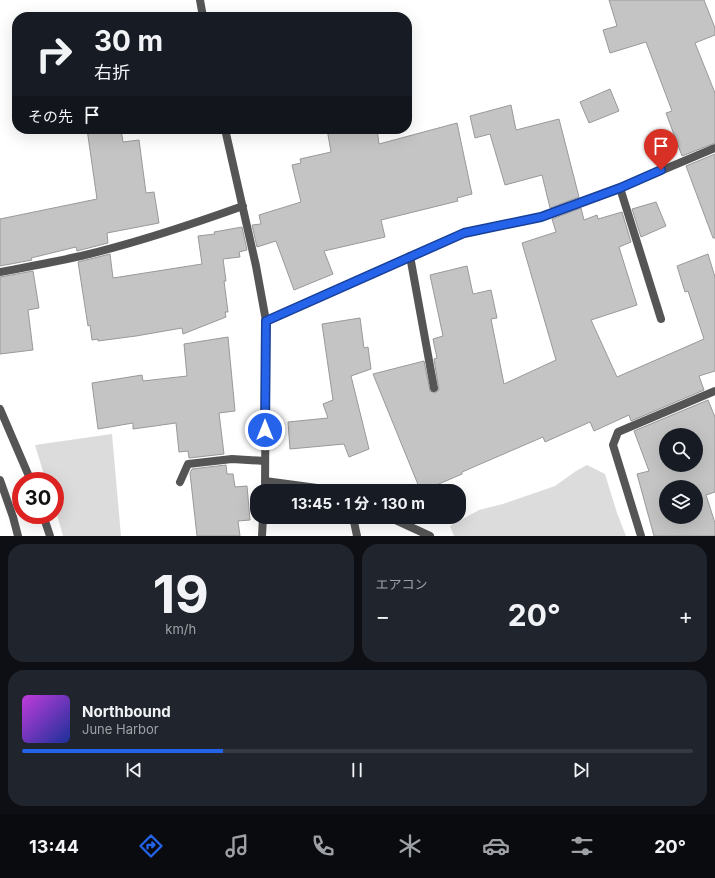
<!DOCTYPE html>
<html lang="ja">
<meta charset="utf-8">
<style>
body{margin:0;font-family:Inter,"Noto Sans JP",sans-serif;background:#20242c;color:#f1f3f6;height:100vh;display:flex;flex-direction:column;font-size:15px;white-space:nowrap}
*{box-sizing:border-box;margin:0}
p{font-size:13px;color:#9ea1a6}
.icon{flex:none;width:22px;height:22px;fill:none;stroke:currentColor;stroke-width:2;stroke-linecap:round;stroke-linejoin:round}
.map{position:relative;height:536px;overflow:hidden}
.side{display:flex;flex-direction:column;gap:8px;padding:8px;background:#0d0f14;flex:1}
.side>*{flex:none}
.guide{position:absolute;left:12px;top:12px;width:400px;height:122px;border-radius:16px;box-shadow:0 4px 16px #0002;background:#171b24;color:#f1f3f6;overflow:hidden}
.fabs{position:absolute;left:659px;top:428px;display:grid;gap:8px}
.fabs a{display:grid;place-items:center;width:44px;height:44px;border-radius:50%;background:#171b24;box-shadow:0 4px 16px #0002;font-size:20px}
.speed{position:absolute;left:12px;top:472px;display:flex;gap:8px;font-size:20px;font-weight:700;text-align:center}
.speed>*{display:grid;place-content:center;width:52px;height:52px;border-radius:50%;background:#171b24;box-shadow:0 4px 16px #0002;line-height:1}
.speed .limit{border:6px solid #d22;background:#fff;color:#111}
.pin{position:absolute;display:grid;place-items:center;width:34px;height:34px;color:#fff;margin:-41px -17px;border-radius:50% 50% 50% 0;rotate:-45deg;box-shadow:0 0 4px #0007}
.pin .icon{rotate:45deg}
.me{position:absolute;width:44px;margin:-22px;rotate:0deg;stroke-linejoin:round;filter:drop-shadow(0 0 3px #0008)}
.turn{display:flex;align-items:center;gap:14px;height:84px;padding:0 16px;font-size:18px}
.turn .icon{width:52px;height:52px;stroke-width:2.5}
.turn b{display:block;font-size:28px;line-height:34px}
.then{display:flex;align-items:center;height:38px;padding:0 16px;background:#0003;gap:8px;font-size:15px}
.big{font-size:30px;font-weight:700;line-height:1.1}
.side .widget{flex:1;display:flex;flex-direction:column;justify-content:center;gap:6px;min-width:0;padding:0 14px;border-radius:16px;background:#20242c}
.side .dial{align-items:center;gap:0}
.dial b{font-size:52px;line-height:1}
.song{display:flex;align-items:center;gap:12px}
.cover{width:48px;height:48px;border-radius:6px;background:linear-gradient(135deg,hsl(290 70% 55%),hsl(230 70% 35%))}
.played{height:4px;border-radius:2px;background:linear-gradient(90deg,#2563eb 30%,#363941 30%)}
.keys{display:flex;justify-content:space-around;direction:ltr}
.heat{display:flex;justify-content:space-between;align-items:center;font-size:22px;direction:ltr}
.side .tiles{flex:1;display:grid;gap:8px;grid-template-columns:1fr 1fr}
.widget:last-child{grid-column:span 2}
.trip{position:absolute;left:250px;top:484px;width:216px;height:40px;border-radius:16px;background:#171b24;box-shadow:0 4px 16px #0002;font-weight:700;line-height:40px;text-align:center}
.tab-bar{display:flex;height:64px;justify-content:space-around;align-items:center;background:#090b0e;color:#9ea1a6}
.tab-bar .icon{width:28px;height:28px}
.tab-bar .on{color:#2563eb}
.tab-bar b{font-size:18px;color:#f1f3f6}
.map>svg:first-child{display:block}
.green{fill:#dcdcdc}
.building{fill:#c4c4c4;stroke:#999;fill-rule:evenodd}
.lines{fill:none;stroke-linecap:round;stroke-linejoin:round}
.lane{stroke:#555;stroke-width:8}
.street{stroke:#555;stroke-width:8}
.route-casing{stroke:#184099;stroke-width:10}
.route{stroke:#2563eb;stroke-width:7}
</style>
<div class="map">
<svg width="715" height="536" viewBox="0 0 715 536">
<rect width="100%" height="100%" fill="#fff"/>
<!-- green -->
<path class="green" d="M112,434L121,536H63L55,508V481H46L35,445Z
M587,465L605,474L617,513L626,536H454L450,526L479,510L503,504L555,486L576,471Z"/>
<!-- building -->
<path class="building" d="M609,0H704L715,28V35L695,43L715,93V143L682,156L666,113L672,111L646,42L610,53L603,30L617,26Z
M610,89L619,111L589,123L580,102Z
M511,105L516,130L559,119L579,197L550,208L542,175L505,185L490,134L475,138L470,116Z
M457,123L472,194L457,198L458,201L381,220L385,237L324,251L333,274L294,290L276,241L257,247L252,225L261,224L259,215L301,202L292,165L301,163L300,159L331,152L327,129H377L379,144Z
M87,129H121L123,142L139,140L146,193L154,192L159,223L107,233L108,243L77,251L76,247L31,258L32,260L0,266V219L97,199Z
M715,154V238H713L686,166Z
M656,202L666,226L641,237L632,209Z
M581,208L584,220L597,215L598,219L622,212L631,242L619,247L637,305L591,320L617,377L704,339L688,291L685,292L677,266L708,254L715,277V371L699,376L704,390L631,421L629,415L594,431L590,422L545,442L543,437L462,472V474L427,489L425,484L419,487L373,374L424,361L430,391L435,393L439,390L434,359L437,358L433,339L443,336L430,275L467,266L473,294L491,290L497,318L491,319L504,384L556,360L522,243L556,232L552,219Z
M242,227L247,250L239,252L240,257L223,259L226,281H224L228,312H225L226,317L183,334L182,328L136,336L98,341V339L92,340L90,325L88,326L78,262L110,254L113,278L202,264L198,236L215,234L214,232Z
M33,271L39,308L28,310L33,350L0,354V277Z
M360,318L364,348L368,347L371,369L351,376L369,449L349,457L344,444L290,449L288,422L328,418L323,404L333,400L322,324Z
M228,337L235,411L219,413L224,454L189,458L188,451L179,452L176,423L133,429V423L98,429L92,383L142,375L143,381L187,376L184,344Z
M708,400L715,417V492L706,495L715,523V536H654L637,474L649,471L634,431ZM666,435H696V465H666ZM666,487H696V517H666Z
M226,465L227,474H233L235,487L247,486L250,520L238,521L240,536H197L190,473L192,469Z"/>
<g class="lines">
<!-- lane -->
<path class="lane" d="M620,188L661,319
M410,256L434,388
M0,480L13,517L18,536
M180,482L188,464L232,459L265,461"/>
<!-- street -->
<path class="street" d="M200,0L203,17
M225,129L256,266L266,321L265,491
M0,272C27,267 54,262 81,256C136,243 190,225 243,206
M266,321L464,233L541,217L620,188L715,148
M0,409L31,481
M265,481L332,490L335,491
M43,515L50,536
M353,517L357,536
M389,517L430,536
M262,536L263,517
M641,536L613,445L618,432L715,391"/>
</g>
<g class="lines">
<defs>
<path id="route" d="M265,430L266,321L464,233L541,217L620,188L661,170"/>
</defs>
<!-- route casing -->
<use href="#route" class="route-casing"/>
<!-- route -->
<use href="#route" class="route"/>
</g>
</svg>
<div class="fabs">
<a><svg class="icon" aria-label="search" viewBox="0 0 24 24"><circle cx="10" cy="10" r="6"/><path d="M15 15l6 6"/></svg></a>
<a><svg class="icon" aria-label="layers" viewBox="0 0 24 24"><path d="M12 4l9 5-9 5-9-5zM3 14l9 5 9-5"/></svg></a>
</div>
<div class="speed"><div class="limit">30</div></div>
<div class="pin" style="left:661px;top:170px;background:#d93025"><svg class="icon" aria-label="arrive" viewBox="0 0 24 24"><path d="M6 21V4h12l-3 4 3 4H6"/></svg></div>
<svg class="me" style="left:265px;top:430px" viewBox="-20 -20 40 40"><circle r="17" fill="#2563eb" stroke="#fff" stroke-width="3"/><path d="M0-11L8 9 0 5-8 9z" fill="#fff"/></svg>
<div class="trip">13:45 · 1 分 · 130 m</div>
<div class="guide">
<div class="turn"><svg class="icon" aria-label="right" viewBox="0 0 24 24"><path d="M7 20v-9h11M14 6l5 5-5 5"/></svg><div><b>30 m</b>右折</div></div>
<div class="then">その先<svg class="icon" aria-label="arrive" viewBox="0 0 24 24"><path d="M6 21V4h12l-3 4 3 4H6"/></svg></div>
</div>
</div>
<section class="side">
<div class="tiles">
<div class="widget dial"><b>19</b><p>km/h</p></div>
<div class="widget"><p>エアコン</p>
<div class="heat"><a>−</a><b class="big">20°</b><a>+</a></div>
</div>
<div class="widget">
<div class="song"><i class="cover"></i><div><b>Northbound</b><p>June Harbor</p></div></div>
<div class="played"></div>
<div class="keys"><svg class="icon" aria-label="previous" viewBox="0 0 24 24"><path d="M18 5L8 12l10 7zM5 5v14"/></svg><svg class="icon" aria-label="pause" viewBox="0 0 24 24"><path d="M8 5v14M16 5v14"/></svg><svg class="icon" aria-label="next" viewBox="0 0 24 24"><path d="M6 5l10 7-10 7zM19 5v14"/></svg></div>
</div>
</div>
</section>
<nav class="tab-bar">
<b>13:44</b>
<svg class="icon on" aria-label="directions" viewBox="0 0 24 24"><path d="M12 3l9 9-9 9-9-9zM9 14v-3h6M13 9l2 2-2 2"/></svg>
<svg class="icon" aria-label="music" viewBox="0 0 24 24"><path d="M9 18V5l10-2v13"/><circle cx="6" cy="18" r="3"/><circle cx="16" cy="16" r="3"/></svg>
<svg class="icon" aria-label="phone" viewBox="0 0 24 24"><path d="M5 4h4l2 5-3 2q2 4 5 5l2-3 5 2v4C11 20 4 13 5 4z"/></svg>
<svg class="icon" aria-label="climate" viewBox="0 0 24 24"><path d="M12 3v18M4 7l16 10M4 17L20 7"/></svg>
<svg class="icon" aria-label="car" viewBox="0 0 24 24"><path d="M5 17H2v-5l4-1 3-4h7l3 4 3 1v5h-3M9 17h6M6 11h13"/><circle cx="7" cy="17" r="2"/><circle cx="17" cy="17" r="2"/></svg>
<svg class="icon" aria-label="filters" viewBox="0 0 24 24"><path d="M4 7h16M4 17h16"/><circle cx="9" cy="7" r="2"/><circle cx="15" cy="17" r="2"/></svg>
<b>20°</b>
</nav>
